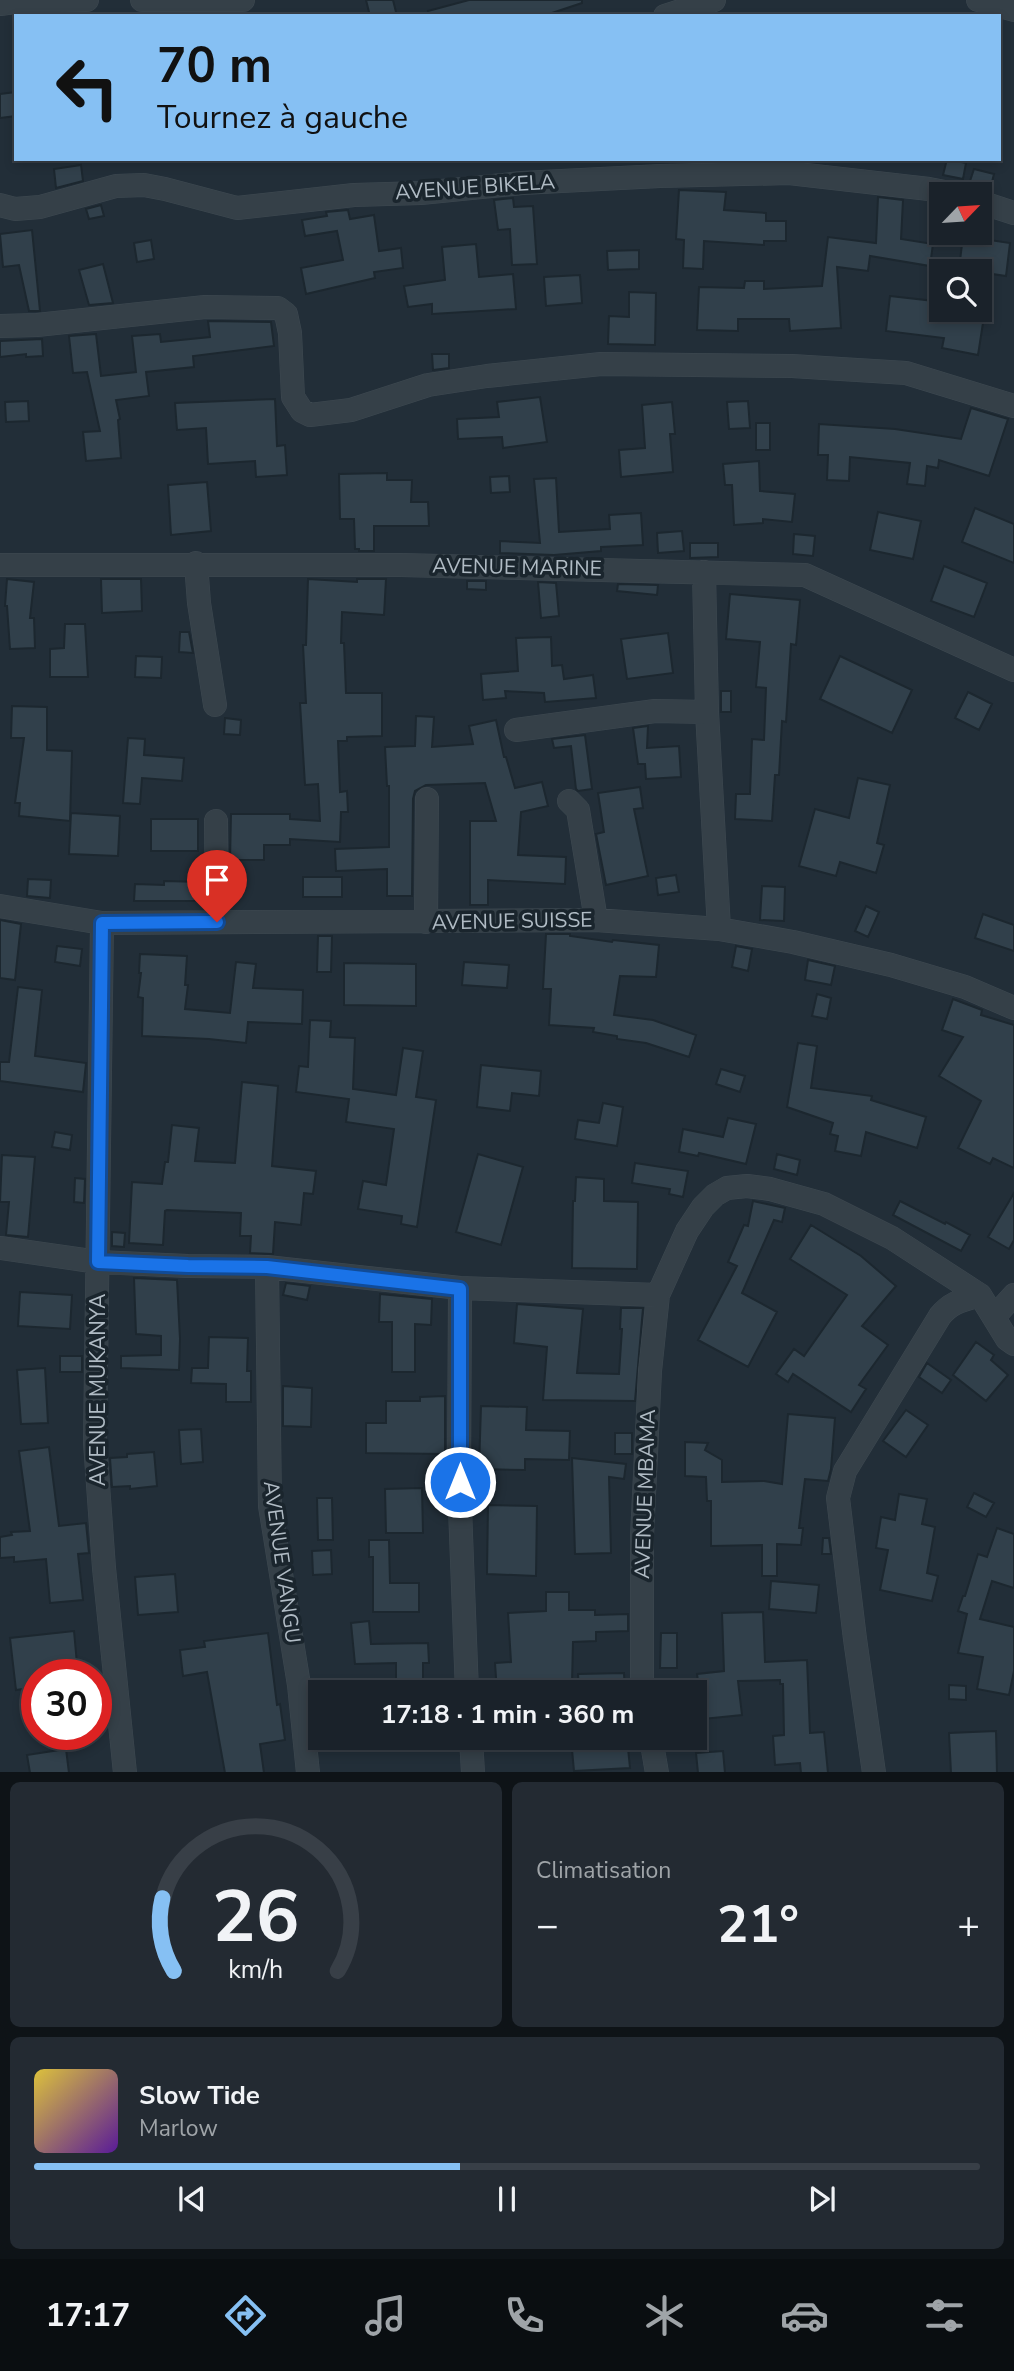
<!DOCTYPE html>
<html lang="fr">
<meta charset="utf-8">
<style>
body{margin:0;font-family:"Nunito Sans",sans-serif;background:#232a32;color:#f1f3f6;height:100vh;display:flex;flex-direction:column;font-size:26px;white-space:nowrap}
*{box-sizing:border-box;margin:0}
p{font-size:23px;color:#9fa4a8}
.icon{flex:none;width:38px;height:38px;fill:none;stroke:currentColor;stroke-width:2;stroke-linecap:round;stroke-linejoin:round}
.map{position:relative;height:1772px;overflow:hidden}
.sheet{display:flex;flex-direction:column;gap:10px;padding:10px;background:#0e1317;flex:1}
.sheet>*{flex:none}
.banner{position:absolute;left:14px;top:14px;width:987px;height:147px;border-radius:0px;box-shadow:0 4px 10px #0003,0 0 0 2px #383f47;background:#86c0f3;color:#111;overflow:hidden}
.needle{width:46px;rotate:65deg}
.controls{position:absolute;left:929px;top:182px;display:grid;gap:14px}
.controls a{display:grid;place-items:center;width:63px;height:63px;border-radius:0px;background:#1a222a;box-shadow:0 4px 10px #0003,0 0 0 2px #383f47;font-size:35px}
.speed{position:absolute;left:21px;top:1659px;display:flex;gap:14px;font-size:35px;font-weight:700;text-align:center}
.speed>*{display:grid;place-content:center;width:91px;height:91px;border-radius:50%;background:#1a222a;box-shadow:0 4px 10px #0003,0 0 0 2px #383f47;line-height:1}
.speed .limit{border:10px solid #d22;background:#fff;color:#111}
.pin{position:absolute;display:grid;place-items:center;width:60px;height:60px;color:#fff;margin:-72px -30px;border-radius:50% 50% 50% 0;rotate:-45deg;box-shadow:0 0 7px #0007}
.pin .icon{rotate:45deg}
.me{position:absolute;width:77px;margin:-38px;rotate:0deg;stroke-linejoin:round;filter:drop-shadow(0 0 5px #0008)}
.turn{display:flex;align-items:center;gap:24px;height:147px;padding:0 28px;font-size:32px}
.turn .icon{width:91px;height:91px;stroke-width:2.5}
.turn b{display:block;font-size:49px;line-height:60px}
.big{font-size:52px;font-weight:700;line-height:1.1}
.sheet .card{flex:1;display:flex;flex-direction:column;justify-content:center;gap:10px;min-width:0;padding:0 24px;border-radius:10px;background:#232a32}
.sheet .dial{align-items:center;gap:0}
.dial svg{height:182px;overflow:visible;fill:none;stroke:#383f47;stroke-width:7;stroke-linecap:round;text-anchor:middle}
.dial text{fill:#f1f3f6;stroke:none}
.song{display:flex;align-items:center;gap:21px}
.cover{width:84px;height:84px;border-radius:10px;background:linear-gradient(135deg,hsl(50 70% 55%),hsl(270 70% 35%))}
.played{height:7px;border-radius:4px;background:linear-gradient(90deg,#86c0f3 45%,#383f47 45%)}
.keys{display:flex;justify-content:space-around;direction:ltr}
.heat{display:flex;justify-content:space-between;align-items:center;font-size:38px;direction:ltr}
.sheet .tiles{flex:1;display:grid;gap:10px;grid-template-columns:1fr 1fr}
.card:last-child{grid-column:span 2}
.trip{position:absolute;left:308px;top:1680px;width:399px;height:70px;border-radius:0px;background:#1a222a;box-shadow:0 4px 10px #0003,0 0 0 2px #383f47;font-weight:700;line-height:70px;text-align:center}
.dock{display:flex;height:112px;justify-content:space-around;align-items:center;background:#0a0e11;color:#9fa4a8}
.dock .icon{width:49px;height:49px}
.dock .on{color:#86c0f3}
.dock b{font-size:32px;color:#f1f3f6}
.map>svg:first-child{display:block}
.building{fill:#31404b;stroke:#1c272f;stroke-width:2}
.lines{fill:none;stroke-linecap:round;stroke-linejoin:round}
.minor-casing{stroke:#3e4951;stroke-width:24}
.minor{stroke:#354048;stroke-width:23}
.route-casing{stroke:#114b97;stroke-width:18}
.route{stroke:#1a73e8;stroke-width:12}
.labels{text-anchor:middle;stroke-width:7;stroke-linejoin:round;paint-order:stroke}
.street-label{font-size:21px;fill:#b0bbc4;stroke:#1a252d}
</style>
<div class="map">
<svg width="1014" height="1773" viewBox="0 0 1014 1773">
<rect width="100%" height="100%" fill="#222e38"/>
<!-- building -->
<path class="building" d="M366,0H393L397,16H370Z
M469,0H582V3L543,16H429L428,11Z
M16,92V116L0,118V94Z
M947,159L966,163L963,179L943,175Z
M81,165L83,181L56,188L54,169Z
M974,169L994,174L990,190L969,184Z
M679,190L726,192L724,210L766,213V221H786V241H764V245L704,241L703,269L683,268L684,240L676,239Z
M878,197L903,200L901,239L933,244L930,266L870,256L868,271L837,267L841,328L790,331L789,319H738V331L697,330L699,287L744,288L745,281H764V289L822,286L828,237L876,243Z
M513,198L514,207L533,206L537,264L512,265L510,229L498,230L494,200Z
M101,205L104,216L89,219L86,209Z
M348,210L350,219L374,215L379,251L401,248L403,268L374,272L375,278L306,294L301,268L343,260L337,231L305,236L302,220L327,216L326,212Z
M32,230L40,311H29L19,265L3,267L0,234Z
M963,236L1010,243L1006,276L959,269Z
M151,240L154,259L137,262L134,243Z
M476,244L479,277L513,274L516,309L432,314V304L408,307L404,286L445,280L442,247Z
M639,250V269L608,270L607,251Z
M103,264L113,303L89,305L79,270Z
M580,275L582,303L546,306L544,277Z
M629,292L656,293L655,345L608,344L609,316L629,317Z
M890,296L934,301L933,310H959L957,319L983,323L978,355L942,348L944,338L886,331Z
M208,321L271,322L274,346L193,356L194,367L146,372L149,396L116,400L120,419L118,420L121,458L86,461L83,432L100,431L87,372L73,373L69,336L96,334L101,376L136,372L132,336L160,334L161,342L210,337Z
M42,339L43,356L26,357V354L0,357V341Z
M432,354H449V368L433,370Z
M540,397L547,442L503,448L502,437L458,439L457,419L499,417L497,402Z
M275,399L277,446L285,445L287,475L256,477L255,461L208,464L206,428L177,430L175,403Z
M28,401L29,421L6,422L5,402Z
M748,401L750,428L729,429L727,402Z
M672,402L675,434H670L673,472L621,477L619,450L645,448L642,405Z
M971,408L1008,419L989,476L939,460L938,468L927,466L925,486L907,484L910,463L850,457L849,481L827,480L828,455H818L819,424L895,429L961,439Z
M756,423H770V450H756Z
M759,461L760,491L795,494L792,522L763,519V523L734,525L732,485H725L723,464Z
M387,473V480H412L411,502H428L429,526H374V551H359V549H355L354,519H340L339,474Z
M509,476L510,492L491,493L490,477Z
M556,478L559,532L610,529L609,515L641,513L643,545L601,547V551L554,555L500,553V541L540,543L534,479Z
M207,482L211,531L171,535L168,485Z
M975,508L1014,524V563L962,542Z
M878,512L921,521L913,559L870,550Z
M682,531L684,551L658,553L657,533Z
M794,534L815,536L813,556L793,554Z
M690,543H718V557L690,558Z
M944,566L987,583L974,617L931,601Z
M7,579L34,582L30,618H34L35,648L10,649L7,606H5Z
M101,579H141L142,611L102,613Z
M308,579L357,582V579H386L384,615L342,612L341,643H344L346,693H382V736L347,737V741H338L340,792L347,791L348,812H341L340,842L290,839V845H264V860H230L231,814H290V819L320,821L318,784L305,785L300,703H306L303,645H306Z
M467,581H486V590L467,589Z
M538,582L556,583L559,616L541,618Z
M618,584L658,585L657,595L617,591Z
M730,594L800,600L796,645L791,644L786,722L782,721L779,775H775L772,821L735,819L736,794H750L752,739L764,740L766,688L756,687L760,642L726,639Z
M65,624H85L88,677H50V649L64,648Z
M180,632H189L193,653L179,652Z
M668,633L673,673L627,679L621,639Z
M551,637L552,666L562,665L564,679L593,675L596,698L545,702L544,693L505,691L506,698L483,700L481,674L518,671L516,638Z
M136,656L162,657L161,678L135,677Z
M840,656L912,690L892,733L820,699Z
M721,691H731V712H721Z
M968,692L992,704L979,730L955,718Z
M12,706L47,707V750L72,751L70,821L19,816L20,803H15L24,738H11Z
M416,716L434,717L432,747L473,744L469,726L496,720L504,757H506L515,788L542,782L548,806L521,812L518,855L566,857L565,884L488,880V905H470V821H496L485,783L426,785L415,791L413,799L412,896H387V869L336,871L335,849L389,847V786H387L385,747L415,746Z
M225,718L241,720L240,735L224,734Z
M648,726L647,748L679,746L681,777L646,779L645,764H638L633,728Z
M585,735L592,789L578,791L576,789L571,746L554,748L552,739Z
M128,738L145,739L144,755L184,758L182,781L142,778L140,804L123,803Z
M858,778L890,785L877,843L884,845L876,873L840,862L836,876L799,866L815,809L849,818Z
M640,787L643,808L634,809L648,876L606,885L596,834L604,832L598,793Z
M71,813L120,816L118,856L69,854Z
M151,819H198V851H151Z
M676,875L679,892L658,895L656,878Z
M303,877H342V897H303Z
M28,879L51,880L50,898L27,896Z
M164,881L203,882V901H134L135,884L164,885Z
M762,886L785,887L784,921L760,920Z
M866,906L879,912L868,937L855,931Z
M983,914L1014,925V951L975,938Z
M0,920L21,924L15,980L0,978Z
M546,934H570V936L612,942L613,940L659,945L656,977L620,976L614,1015L653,1020L696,1035L689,1057L646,1043L617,1039V1036L593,1032L594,1028L549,1025L551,989H543Z
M318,936H332L331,972H317Z
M57,946L82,949L80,966L55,962Z
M736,946L752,949L748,971L732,967Z
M140,954L187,956L185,985H188L185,1009L230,1013L236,962L256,964L253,988L303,990L302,1024L248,1022L246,1043L209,1039L142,1036L143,998L138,997L141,973H139Z
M808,960L835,966L831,985L805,980Z
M464,962L509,965L507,988L462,985Z
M344,963L416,964V1006L344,1005Z
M18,987L42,990L35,1056L86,1063L83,1092L0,1081V1062H9Z
M817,994L831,998L827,1019L812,1016Z
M953,999L982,1010L981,1015L1014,1025V1168L993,1158L990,1164L958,1148L981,1101L939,1076L963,1037L942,1030Z
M310,1020L331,1021L330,1037L355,1038L353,1089L396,1095L403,1048L423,1051L416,1097L436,1100L417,1227L401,1224L402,1216L358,1209L363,1181L386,1185L394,1129L346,1122L349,1099L296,1092L299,1066L308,1067Z
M798,1043L817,1046L811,1088L872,1096L871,1100L926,1117L917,1148L866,1132L861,1156L835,1151L838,1136L830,1134L833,1123L787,1107Z
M481,1065L541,1071L539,1096L512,1093L510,1111L477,1107Z
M721,1069L745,1076L740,1092L716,1084Z
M242,1082L278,1086L272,1166L316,1171L313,1194L304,1193L301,1225L275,1222L273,1254L250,1253L251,1236H240L241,1213L167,1210L165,1211L163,1245L129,1243L132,1182L162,1184L165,1162H168L172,1125L199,1128L195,1161L235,1163Z
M603,1103L623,1107L617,1146L575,1139L578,1120L599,1123Z
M728,1118L756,1124L746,1164L699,1153L698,1156L679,1152L683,1129L723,1137Z
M55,1132L72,1135L70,1150L52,1147Z
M478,1154L523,1167L501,1245L456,1232Z
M777,1154L800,1160L797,1175L774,1169Z
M2,1155L35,1157L28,1237L6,1235L9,1202H0Z
M635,1163L688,1171L683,1197L669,1194L670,1189L632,1183Z
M576,1177L604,1179V1201L638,1202L637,1269L572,1268L573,1201H575Z
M75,1178L85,1179L84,1203L74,1202Z
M1014,1193V1240L1009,1249L988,1237Z
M753,1201L785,1208L782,1222L774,1220L742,1293L777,1312L748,1367L698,1340L737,1266L728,1262L744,1225L748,1226Z
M900,1201L945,1224L946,1222L970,1235L961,1251L893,1215Z
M811,1225L861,1256L896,1286L862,1326L888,1345L859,1385L866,1389L851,1412L793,1374L788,1382L776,1374L794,1349L804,1356L847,1295L790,1259Z
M112,1232L125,1233L124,1247L112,1246Z
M134,1278L177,1280L180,1339L179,1370L121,1368V1356L161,1355V1336L136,1334Z
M286,1283L310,1286L307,1300L283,1295Z
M20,1292L72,1295L70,1329L18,1326Z
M380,1294L432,1299L431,1325L415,1324V1372H392V1322H379Z
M517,1304L583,1309L577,1373L619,1374L622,1329H620L621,1308H643L635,1401L543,1400L547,1347L514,1343Z
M209,1337L248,1338L247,1371H251V1402H226V1384L191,1383L192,1368H208Z
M976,1342L994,1355L991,1360L1008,1375L986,1401L953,1375Z
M60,1356H82V1372H60Z
M927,1363L951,1380L942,1393L919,1377Z
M45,1368L48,1423L21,1424L17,1370Z
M283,1386L312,1388L311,1427L283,1426Z
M445,1396V1454L366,1453V1423H386V1401H420V1397Z
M481,1406L527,1407L526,1430L570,1431L569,1460L525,1459V1470L479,1469Z
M906,1410L928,1425L906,1457L883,1441Z
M788,1414L835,1418L831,1469L828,1481L805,1479L799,1528H803L801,1545L777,1544V1576H762V1545L711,1546V1501H707L706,1477L685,1476V1442L708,1443L705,1450L722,1460V1482L764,1481L782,1484Z
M201,1429L203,1462L181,1464L179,1430Z
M615,1433H632V1454H615Z
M49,1447L59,1526L86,1523L89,1553L78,1554L83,1600L50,1603L46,1559L14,1562V1557L0,1558V1537L12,1535L11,1532L30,1531L19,1451Z
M154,1452L157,1486L130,1489V1486L112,1487L110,1458L127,1457V1454Z
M572,1458L626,1464L624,1479L609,1477L611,1553L575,1554Z
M422,1488L423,1533H386L385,1489Z
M974,1493L994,1503L986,1517L967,1507Z
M899,1494L927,1499L922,1524L935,1527L927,1573L938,1576L932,1601L880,1590L888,1550L876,1548L881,1517L895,1520Z
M317,1498H332L333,1540H318Z
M488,1505L537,1506L536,1576L487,1574Z
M997,1528L1014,1534V1588L992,1581L980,1619L1014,1627V1671L1009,1695L977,1689L983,1657L958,1653L967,1614L958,1611L963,1596H965L978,1554L987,1557Z
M823,1538H829L831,1554H822Z
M369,1540H389L390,1583H419V1612H373V1557H369Z
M331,1550L332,1574L313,1575L312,1551Z
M175,1574L178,1612L138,1615L135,1577Z
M771,1581L819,1585L816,1613L769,1609Z
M546,1592H569V1610H595V1615L628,1614V1631L596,1632V1641L573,1642L572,1684L533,1683L534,1692H497L495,1663L511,1662L508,1613L546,1611Z
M763,1612L765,1662L807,1660L810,1733L824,1732L828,1773H801L800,1763L775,1765L773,1736L784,1735L783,1684H780V1680L738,1681L742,1715L703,1719L697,1674L724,1671L722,1613Z
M369,1621L371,1644L428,1643L429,1663H423V1692H396V1663L355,1664L351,1623Z
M74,1631L77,1664L39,1668L37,1687L16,1690L10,1638Z
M268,1633L277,1705L280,1704L285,1740L260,1744L264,1773H225L207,1672L183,1676L180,1650L205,1647L204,1641Z
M661,1633H677V1668H660Z
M624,1673L625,1692H579L578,1674Z
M949,1685L966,1686V1700L949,1699Z
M996,1731L997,1773H951L949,1733Z
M588,1738H627L630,1768L574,1771L571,1739Z
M66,1749L69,1773H30L27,1755Z
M723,1751L725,1773H698L696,1753Z"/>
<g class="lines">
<defs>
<path id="minor" d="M142,0H243
M978,0L1014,10
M0,4L23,1L87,0
M665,16L714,0
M980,202L1014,213
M0,205L15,209L40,207L116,186L144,185L165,189L237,208L354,195L421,193L522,183L660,176L789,173L929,189L955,194
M0,326L37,325L205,307L278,308L286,314L290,333L293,397L302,411L310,415L351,410L428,385L487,376L601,364L792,366L906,373L1014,406
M196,563L199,603L215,705
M0,565H401L805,575L1014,670
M704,572L707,712L719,929
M516,730L655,711L707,712
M569,801L578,810L596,920
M216,821L217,922
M0,906L102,923L596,920L719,929L793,942L891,965L965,987L1014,1008
M426,922L427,799
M102,923L95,1443L104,1568L125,1773
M0,1248L98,1262L188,1266L267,1267L460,1288L658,1295
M267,1267L270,1506L299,1685L308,1773
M460,1288L459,1482L467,1692
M994,1317L1014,1295
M644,1692L642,1680V1536L650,1371L658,1295L687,1231L703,1207L715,1195L727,1188L747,1186L770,1189L824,1204L892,1238L980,1295L1007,1339L1014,1344
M471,1738L473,1773
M651,1738L657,1773
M874,1773L855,1639L838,1498L845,1471L940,1316C951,1302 963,1300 980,1295"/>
</defs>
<!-- minor casing -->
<use href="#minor" class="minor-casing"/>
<!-- minor -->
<use href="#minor" class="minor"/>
</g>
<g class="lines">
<defs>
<path id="route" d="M217,922L102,923L98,1262L188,1266L267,1267L460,1289V1482"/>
</defs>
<!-- route casing -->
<use href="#route" class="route-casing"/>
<!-- route -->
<use href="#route" class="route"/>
</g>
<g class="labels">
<!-- street labels -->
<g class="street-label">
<text transform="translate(475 187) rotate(-4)" y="7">AVENUE BIKELA</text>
<text transform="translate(517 567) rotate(1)" y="7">AVENUE MARINE</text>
<text transform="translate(512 921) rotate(-1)" y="7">AVENUE SUISSE</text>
<text transform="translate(98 1390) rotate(-90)" y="7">AVENUE MUKANYA</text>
<text transform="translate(645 1494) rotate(-88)" y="7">AVENUE MBAMA</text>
<text transform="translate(282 1562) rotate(82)" y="7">AVENUE VANGU</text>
</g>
</g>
</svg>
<div class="controls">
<a><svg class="needle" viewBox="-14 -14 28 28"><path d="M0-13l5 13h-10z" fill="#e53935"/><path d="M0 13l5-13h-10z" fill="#9fa4a8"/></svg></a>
<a><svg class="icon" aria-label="search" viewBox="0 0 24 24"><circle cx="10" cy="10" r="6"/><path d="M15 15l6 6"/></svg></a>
</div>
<div class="speed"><div class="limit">30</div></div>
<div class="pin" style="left:217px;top:922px;background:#d93025"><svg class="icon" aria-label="arrive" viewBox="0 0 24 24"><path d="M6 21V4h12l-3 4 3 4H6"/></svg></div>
<svg class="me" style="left:460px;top:1482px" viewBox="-20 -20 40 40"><circle r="17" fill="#1a73e8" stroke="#fff" stroke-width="3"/><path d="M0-11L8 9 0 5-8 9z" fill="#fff"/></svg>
<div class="trip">17:18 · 1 min · 360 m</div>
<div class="banner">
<div class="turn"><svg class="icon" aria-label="left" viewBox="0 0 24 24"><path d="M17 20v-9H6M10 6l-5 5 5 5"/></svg><div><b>70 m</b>Tournez à gauche</div></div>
</div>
</div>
<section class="sheet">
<div class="tiles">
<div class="card dial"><svg viewBox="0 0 100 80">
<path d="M14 69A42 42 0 1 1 86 69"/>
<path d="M14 69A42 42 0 0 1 9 37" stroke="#86c0f3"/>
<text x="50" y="56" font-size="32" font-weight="700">26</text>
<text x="50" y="72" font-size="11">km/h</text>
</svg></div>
<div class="card"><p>Climatisation</p>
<div class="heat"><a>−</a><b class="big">21°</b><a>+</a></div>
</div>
<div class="card">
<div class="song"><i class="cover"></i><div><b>Slow Tide</b><p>Marlow</p></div></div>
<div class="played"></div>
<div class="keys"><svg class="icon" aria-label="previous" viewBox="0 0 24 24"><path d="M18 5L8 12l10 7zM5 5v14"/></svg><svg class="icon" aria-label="pause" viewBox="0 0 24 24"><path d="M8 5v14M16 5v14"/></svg><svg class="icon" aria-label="next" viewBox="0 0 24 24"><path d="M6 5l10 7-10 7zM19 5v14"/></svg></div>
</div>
</div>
</section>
<nav class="dock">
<b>17:17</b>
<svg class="icon on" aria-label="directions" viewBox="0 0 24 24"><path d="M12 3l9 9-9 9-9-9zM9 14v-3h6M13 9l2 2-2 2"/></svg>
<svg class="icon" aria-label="music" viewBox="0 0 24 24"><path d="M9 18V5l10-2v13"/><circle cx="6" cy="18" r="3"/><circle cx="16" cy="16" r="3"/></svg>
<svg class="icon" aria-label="phone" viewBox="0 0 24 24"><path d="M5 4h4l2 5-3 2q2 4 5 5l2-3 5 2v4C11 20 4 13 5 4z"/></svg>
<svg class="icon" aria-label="climate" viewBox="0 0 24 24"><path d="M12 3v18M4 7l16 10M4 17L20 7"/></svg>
<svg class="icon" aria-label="car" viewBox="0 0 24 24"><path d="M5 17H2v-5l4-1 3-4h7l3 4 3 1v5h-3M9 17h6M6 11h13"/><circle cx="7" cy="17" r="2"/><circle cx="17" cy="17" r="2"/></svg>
<svg class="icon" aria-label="filters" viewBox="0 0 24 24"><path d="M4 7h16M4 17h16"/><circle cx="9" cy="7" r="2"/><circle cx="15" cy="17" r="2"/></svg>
</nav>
